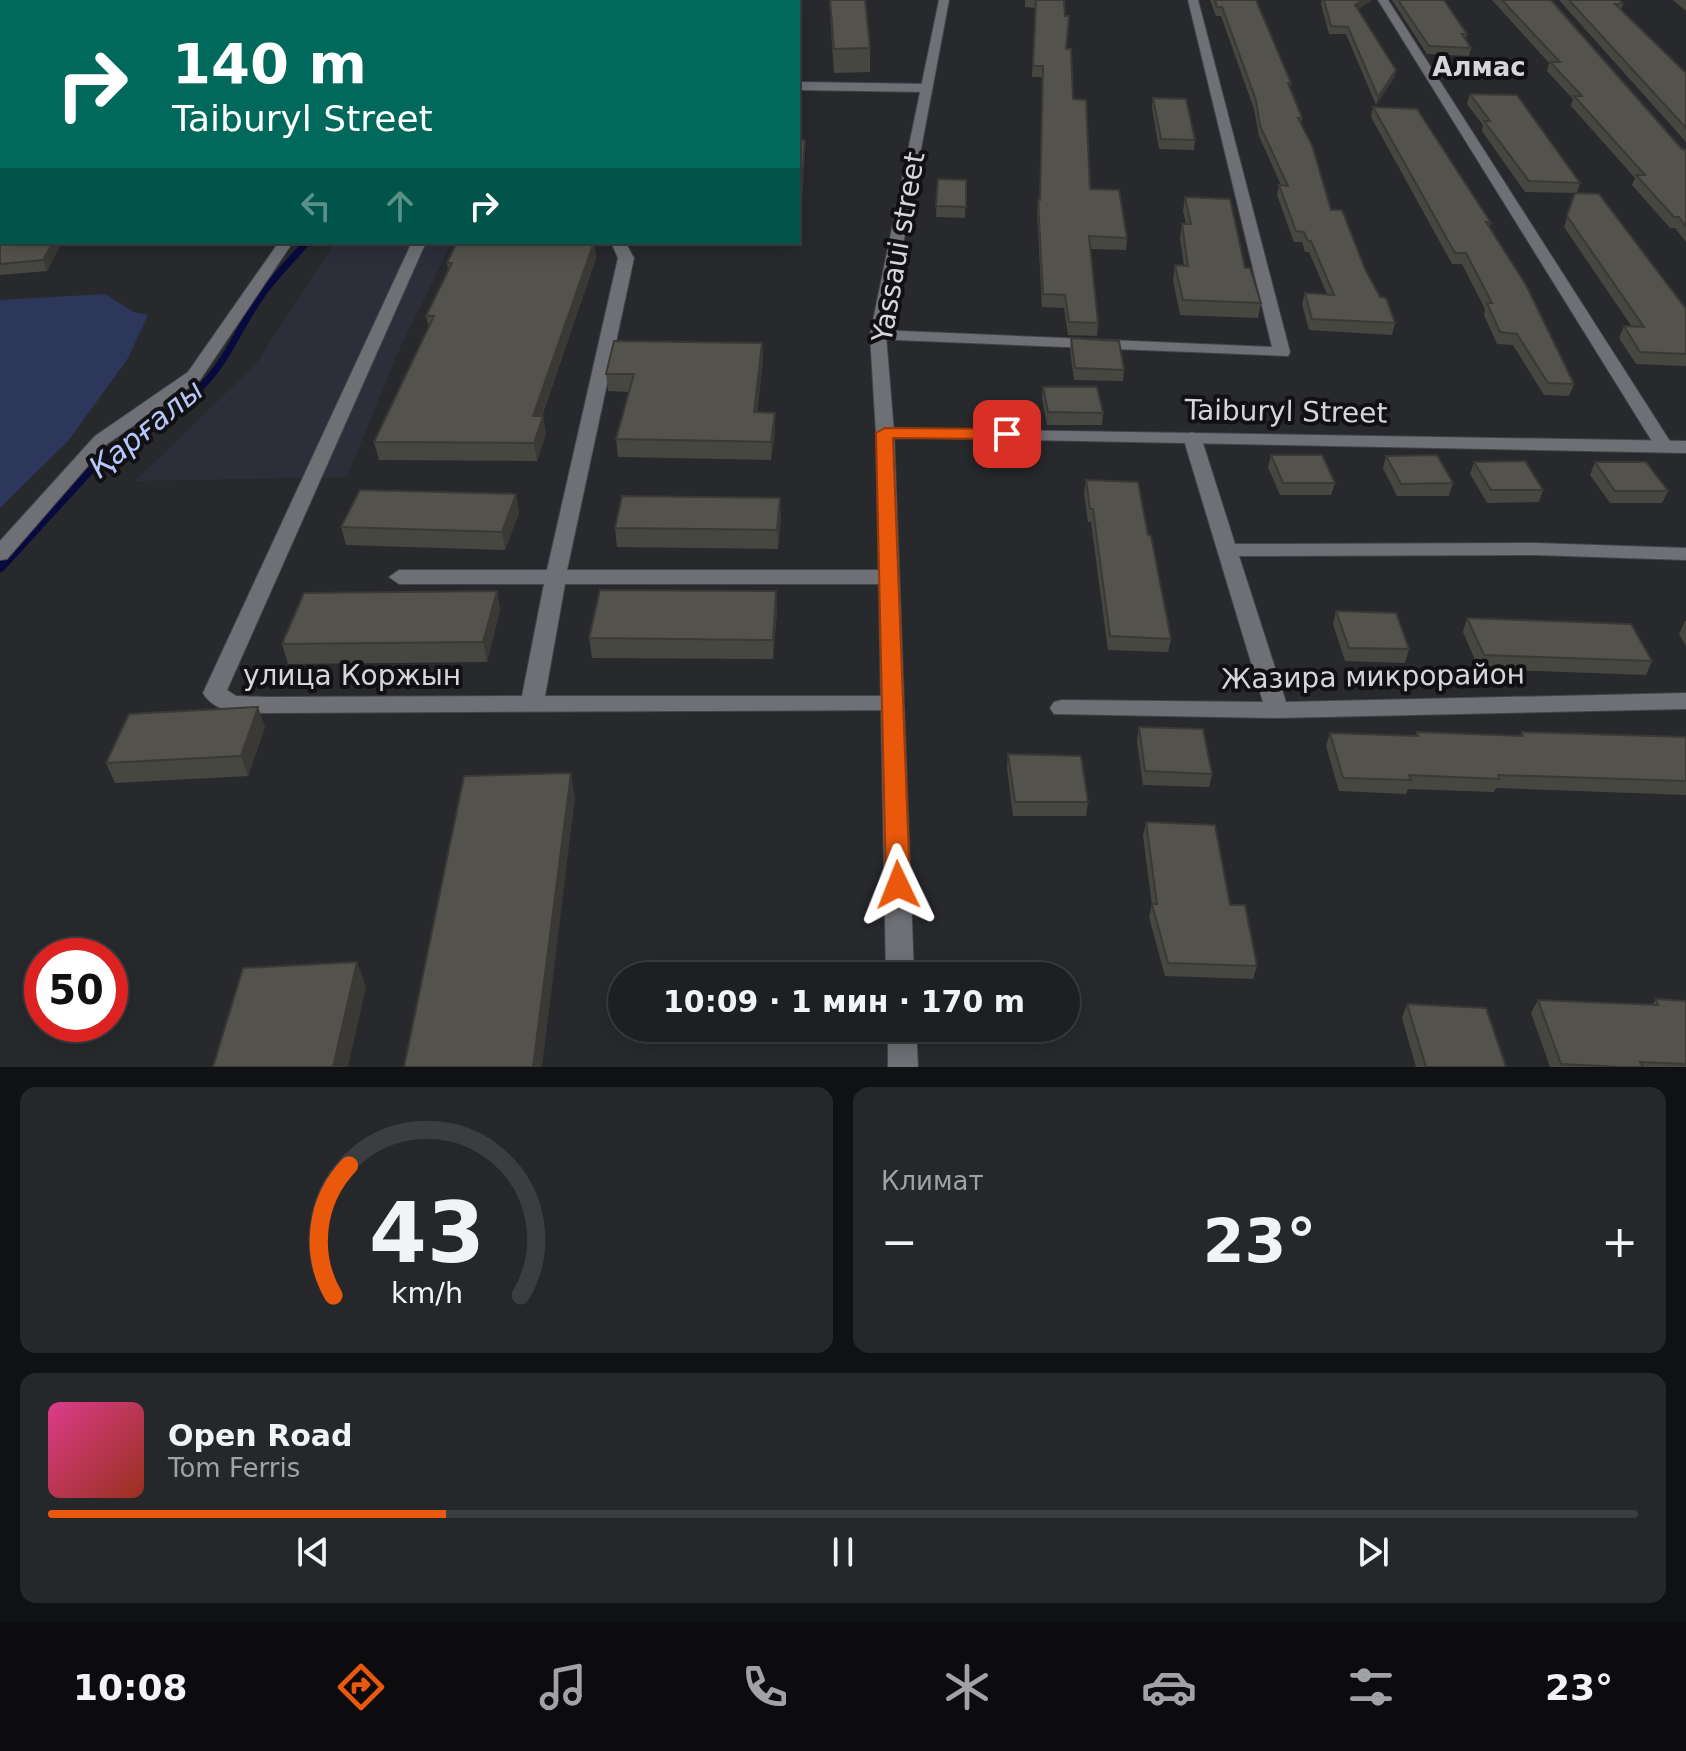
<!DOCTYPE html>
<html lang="ru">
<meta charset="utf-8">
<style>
body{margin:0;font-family:"DejaVu Sans",sans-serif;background:#25272a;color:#f1f3f6;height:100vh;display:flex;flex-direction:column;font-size:30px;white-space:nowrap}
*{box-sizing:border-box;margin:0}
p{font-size:26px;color:#a0a2a5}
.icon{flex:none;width:44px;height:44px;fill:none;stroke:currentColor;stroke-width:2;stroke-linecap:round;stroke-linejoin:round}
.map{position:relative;height:1067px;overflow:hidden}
.details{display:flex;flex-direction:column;gap:20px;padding:20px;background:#101113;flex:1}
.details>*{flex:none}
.hud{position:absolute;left:0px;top:0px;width:800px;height:244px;box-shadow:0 4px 20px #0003,0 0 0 2px #3b3d40;background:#00695c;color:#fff;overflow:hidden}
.speed{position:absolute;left:24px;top:938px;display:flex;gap:16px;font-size:40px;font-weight:700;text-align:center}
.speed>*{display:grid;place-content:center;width:104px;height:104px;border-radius:50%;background:#1d1f22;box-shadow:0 4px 20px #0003,0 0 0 2px #3b3d40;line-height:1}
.speed .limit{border:12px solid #d22;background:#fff;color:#111}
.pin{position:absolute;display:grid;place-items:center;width:68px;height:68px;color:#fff;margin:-34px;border-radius:16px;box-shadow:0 4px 12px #0006}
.me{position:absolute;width:88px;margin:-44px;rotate:358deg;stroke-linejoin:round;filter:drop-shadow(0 0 6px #0008)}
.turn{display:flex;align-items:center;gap:28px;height:168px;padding:0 40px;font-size:36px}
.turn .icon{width:104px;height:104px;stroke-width:2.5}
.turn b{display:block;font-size:56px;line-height:68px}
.lanes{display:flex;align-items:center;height:76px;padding:0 40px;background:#0003;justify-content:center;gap:40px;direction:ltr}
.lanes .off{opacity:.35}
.big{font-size:60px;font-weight:700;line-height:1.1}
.details .widget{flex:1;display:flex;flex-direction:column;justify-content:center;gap:12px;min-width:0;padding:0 28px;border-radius:16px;background:#25272a}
.details .dial{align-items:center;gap:0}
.dial svg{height:208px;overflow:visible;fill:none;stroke:#3b3d40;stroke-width:7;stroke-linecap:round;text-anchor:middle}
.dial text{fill:#f1f3f6;stroke:none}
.song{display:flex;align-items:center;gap:24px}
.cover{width:96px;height:96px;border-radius:12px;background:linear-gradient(135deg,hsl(330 70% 55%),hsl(10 70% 35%))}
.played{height:8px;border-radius:4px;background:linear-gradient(90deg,#ea580c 25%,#3b3d40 25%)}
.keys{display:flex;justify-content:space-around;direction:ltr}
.heat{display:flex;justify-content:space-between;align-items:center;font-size:44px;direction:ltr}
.details .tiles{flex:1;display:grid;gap:20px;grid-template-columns:1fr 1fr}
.widget:last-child{grid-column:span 2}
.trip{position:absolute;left:608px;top:962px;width:472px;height:80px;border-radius:40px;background:#1d1f22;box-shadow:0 4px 20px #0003,0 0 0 2px #3b3d40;font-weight:700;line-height:80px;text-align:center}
.tabs{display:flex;height:128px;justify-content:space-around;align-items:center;background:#0c0c0e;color:#a0a2a5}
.tabs .icon{width:56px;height:56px}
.tabs .on{color:#ea580c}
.tabs b{font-size:36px;color:#f1f3f6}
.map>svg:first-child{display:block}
.built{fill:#2c2f3a}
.green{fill:#2d375b}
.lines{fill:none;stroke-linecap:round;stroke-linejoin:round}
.stream-far1{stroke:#08093f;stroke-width:7}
.stream{stroke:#08093f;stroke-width:9}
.minor-casing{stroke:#434449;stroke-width:2}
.tertiary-casing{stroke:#434449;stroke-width:2}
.secondary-casing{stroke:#434449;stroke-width:2}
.minor{fill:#6e7076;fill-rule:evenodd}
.tertiary{fill:#6e7076;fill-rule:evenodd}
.secondary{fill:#6e7076;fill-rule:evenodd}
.wall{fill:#474741}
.shaded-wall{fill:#3a3935}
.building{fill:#53524c;stroke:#3a3935;stroke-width:2}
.route{fill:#ea580c;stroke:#983908;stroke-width:2}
.labels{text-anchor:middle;stroke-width:8;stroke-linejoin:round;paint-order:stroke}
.far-neighbourhood-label{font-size:26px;font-weight:bold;fill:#d5d6d9;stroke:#111114}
.street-label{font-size:28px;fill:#d5d6d9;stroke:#111114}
.water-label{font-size:30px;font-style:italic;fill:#b7c7fc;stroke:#111114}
</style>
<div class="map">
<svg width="1686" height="1067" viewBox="0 0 1686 1067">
<rect width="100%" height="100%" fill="#27292d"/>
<!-- built -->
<path class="built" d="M335,242H457L451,244L399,350L347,477L135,481L256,364Z"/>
<!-- green -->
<path class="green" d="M105,294L134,312L148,315L128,358L69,440L0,508V300Z"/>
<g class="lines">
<!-- stream-far1 -->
<path class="stream-far1" d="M183,402C227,371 236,328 266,289C279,272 294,257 307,242"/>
<!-- stream -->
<path class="stream" d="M0,568L99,460L186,400"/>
<defs>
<path id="minor" d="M1188,0H1198L1290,352L1288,356L872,339L870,335L878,330L1272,347Z
M1378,0H1388L1673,446L1671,450H1657L1655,446Z
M0,55H2V61H0Z
M798,82L927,84L933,88L927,92L798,90Z
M2,138V148L0,149V139Z
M279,242H293L200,380L107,444L7,559L0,560V541L95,436L188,372Z
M412,242H426L227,690L236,696L265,697L522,696L544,584H399L389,577L399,570H547L618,258L611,242H625L634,258L567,570H887L897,577L887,584H565L545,696H892L900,698L903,704L900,710L265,713C242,712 216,715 203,693Z
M1192,432L1201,437L1235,544L1535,543L1686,548V560L1535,555L1239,556L1286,702L1686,693V709L1277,718L1054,714L1050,708L1054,702L1062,700L1263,702L1183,437Z"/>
<path id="tertiary" d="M885,428L1686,441V453L879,437L876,433Z"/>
<path id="secondary" d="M939,0H949L886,335L894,433L914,976H886L876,433L870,335Z
M888,1028H916L918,1067H888Z"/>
</defs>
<!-- minor casing -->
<use href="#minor" class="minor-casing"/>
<!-- tertiary casing -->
<use href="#tertiary" class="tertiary-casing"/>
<!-- secondary casing -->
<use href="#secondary" class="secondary-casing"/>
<!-- minor -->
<use href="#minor" class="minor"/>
<!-- tertiary -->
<use href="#tertiary" class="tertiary"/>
<!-- secondary -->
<use href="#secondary" class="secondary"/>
</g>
<!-- wall -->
<path class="wall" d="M829,0H865L870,48V72L834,73Z
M1025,0H1064L1066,49L1073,99L1090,189L1127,238L1126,250L1090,249L1098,323L1097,336L1068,335L1064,308L1042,307L1037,212L1038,200H1040L1042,77H1032L1035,8L1025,7Z
M1210,0H1256L1291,83L1290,88L1302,118L1301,124L1331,210L1395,323L1392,335L1309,330L1302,304L1305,293L1327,294L1309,252H1305L1302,242H1294L1277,195L1279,185H1281L1259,136L1254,109L1221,16H1216Z
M1322,0H1372L1358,9L1396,70L1394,78L1376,105L1346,34H1329L1321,4Z
M1392,0H1444L1467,34L1465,39L1471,48L1469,56L1427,54Z
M1492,0H1551L1682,149L1686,150V242L1675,228H1670L1632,185L1635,178L1571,106L1573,99L1547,71L1549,63Z
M1559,0H1619L1623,4L1621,10L1686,73V142Z
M1673,0H1686V11Z
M1470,94L1580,183L1577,193L1525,192L1482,131L1483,125L1467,104Z
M1153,98L1195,140L1194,150L1159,149L1152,107Z
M1373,107L1491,223L1489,227L1574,384L1569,396L1544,395L1513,345L1497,344L1484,315L1485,309L1462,264H1452L1371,117Z
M798,140H805L802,200H798Z
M938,179L966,180L965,218L936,217Z
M1575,193L1686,309V366L1636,364L1619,338L1624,326L1632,327L1564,227Z
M1185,197L1245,268L1261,303L1258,318L1180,315L1173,280L1175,265L1184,266L1180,238L1182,224H1186L1183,211Z
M62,242L47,271L0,275V245Z
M594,242L596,258L542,416H543L546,434L537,461L379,460L374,442L429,327L426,316L448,271L447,263Z
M1071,338L1124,370L1123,381L1074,380L1070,350Z
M762,343L763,360L757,412L775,413V431L771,460L618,457L616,439L629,392L608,391L606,374Z
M1043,387L1103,413L1102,425H1047L1042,399Z
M1271,455L1335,483L1331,495H1280L1268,467Z
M1386,456L1453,483L1449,496H1397L1383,468Z
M1474,462L1543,490L1539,502L1487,503L1470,474Z
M1595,462L1668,491L1662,503H1610L1590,475Z
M1086,480L1148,535L1171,639L1168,652L1108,650L1091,522H1088L1084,493Z
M516,494L519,513L505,550L346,545L341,527Z
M781,516L778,549L617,547L615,528Z
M497,591L500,610L487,662L288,664L282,644Z
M777,610L773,659L592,658L589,638Z
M1336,611L1409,649L1405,663L1345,661L1333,624Z
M1467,618L1652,661L1646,675L1479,669L1463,632Z
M1685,621H1686V646L1679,634Z
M265,727L248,776L115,783L106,763Z
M1139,727L1212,774L1209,787L1143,785L1137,741Z
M1417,732L1520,736L1522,732L1686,737V795L1496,788L1494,792L1408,789L1406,794L1339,791L1326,746L1330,733L1415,736Z
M1008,754L1088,802L1086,816H1013L1007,767Z
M1146,822L1230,905L1257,966L1253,979L1165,976L1149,917L1152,904L1143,836Z
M1656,999L1686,1001V1067H1550L1531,1013L1538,1000L1652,1005Z
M1407,1004L1506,1067H1416L1402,1018Z"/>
<!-- shaded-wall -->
<path class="shaded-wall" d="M52,0H63L61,2H50Z
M1362,0H1372L1354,12L1355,5Z
M1396,70L1394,78L1376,105L1378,97Z
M2,83V99L0,101V85Z
M805,140V152L802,200V187Z
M53,242H62L47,271L43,260Z
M594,242L596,258L535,434L533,416Z
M762,343L763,360L755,430L754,412Z
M775,413V431L771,460V442Z
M543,416L546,434L537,461L534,443Z
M516,494L519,513L505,550L502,532Z
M780,498L781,516L778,549L777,530Z
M497,591L500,610L487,662L483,642Z
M776,591L777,610L773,659V640Z
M258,707L265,727L248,776L241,756Z
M571,773L575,798L542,1067H533Z
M357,962L366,987L348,1067H333Z"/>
<!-- building -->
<path class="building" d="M20,0H52L50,2H19Z
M279,0H293L292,2H276Z
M704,0H782L781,2H703Z
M830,0H865L870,48L834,49Z
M1036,0H1064L1065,16H1069L1066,49H1071L1073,99L1086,100L1090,189L1119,190L1127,238L1089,236L1098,323L1069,322L1065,295L1043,294L1038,200H1040L1043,66H1033Z
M1215,0H1256L1291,83H1288L1302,118H1298L1312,145L1331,210H1342L1365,269L1380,297L1386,298L1395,323L1312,319L1305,293L1334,295L1311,241H1308L1304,232L1296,231L1279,185L1288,186L1260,126L1256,100L1222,7H1217Z
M1324,0H1362L1355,5L1396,70L1378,97L1348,27L1331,26Z
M1398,0H1444L1467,34H1462L1471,48L1429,46Z
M1502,0H1551L1682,149L1686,150V227L1679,217H1674L1636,175H1645L1574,96H1582L1550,62H1560Z
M1569,0H1619L1623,4H1615L1686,73V128Z
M2,25V45H1L0,44V27Z
M0,59H2V83L0,85Z
M1470,94L1517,95L1580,183L1529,181L1484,121H1490Z
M1153,98L1186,99L1195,140L1161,139Z
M1373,107L1417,109L1491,223L1486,222L1526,285L1574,384L1548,383L1517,334L1500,332L1487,303H1492L1466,253H1455Z
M798,140H805L802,187H798Z
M938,179L966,180V207L936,206Z
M1575,193L1599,194L1686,309V354L1640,352L1624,326L1644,327L1567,216Z
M1185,197L1230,199L1245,268H1250L1261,303L1183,300L1175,265L1188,266L1182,224H1191Z
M2,241V242H53L43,260L0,264V245Z
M457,242H594L533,416H543L534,443L374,442L434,316H426L452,263H447Z
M1071,338L1119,341L1124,370L1075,368Z
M614,341L762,343L754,412L775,413L771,442L616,439L634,374H606Z
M1043,387H1097L1103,413L1048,412Z
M1271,455H1322L1335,483H1283Z
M1437,455L1453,483L1401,484L1386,456Z
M1525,461L1543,490H1491L1474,462Z
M1595,462H1646L1668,491H1615Z
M1086,480L1138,482L1148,535L1151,536L1171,639L1110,636L1093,509H1090Z
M360,490L516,494L502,532L341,527Z
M622,496L780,498L777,530L615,528Z
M600,590L776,591L773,640L589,638Z
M497,591L483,642L282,644L304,593Z
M1336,611L1396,613L1409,649L1349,648Z
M1467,618L1631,624L1652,661L1484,655Z
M258,707L241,756L106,763L129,714Z
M1139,727L1203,729L1212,774L1145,771Z
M1417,732L1523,736L1522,732L1686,737V781L1498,775L1499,779L1409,775L1411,780L1343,778L1330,733L1418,736Z
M1008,754L1081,756L1088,802H1015Z
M571,773L533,1067H404L464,776Z
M1146,822L1215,825L1230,905H1245L1257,966L1168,963L1152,904H1157Z
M357,962L333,1067H213L243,968Z
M1656,999L1686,1001V1064L1640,1062L1643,1067H1621L1561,1064L1538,1000L1658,1005Z
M1407,1004L1486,1008L1506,1067H1426Z"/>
<!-- route -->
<path class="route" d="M885,428L1007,429L1016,434L1007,439L893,438L910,885L906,892L898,895L889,892L886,885L876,433Z"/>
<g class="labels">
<!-- far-neighbourhood labels -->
<g class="far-neighbourhood-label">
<text x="1479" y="76">Алмас</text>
</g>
<!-- street labels -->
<g class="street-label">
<text transform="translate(898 247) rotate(-80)" y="10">Yassaui street</text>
<text transform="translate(1286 411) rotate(1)" y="10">Taiburyl Street</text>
<text x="352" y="685">улица Коржын</text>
<text transform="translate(1373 676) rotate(-1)" y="10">Жазира микрорайон</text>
</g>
<!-- water labels -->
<g class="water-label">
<text transform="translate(146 429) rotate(-39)" y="10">Қарғалы</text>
</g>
</g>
</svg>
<div class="speed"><div class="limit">50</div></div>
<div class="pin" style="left:1007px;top:434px;background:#d93025"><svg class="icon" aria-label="arrive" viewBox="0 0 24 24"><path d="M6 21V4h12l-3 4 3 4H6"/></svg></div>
<svg class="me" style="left:898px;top:885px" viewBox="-20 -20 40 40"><path d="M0-17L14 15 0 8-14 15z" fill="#ea580c" stroke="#fff" stroke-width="4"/></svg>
<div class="trip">10:09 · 1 мин · 170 m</div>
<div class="hud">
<div class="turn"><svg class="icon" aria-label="right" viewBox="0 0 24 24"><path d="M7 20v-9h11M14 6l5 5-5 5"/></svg><div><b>140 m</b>Taiburyl Street</div></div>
<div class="lanes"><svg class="icon off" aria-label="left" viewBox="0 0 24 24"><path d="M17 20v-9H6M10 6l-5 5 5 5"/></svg><svg class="icon off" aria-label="ahead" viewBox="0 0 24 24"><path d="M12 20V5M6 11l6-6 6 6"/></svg><svg class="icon" aria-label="right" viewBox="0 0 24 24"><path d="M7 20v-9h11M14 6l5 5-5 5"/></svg></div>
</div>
</div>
<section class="details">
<div class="tiles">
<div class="widget dial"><svg viewBox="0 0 100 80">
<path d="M14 69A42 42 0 1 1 86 69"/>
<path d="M14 69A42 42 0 0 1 20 19" stroke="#ea580c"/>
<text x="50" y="56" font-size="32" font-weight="700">43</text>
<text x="50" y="72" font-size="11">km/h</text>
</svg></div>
<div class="widget"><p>Климат</p>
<div class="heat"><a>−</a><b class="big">23°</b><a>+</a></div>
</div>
<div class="widget">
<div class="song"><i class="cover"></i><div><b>Open Road</b><p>Tom Ferris</p></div></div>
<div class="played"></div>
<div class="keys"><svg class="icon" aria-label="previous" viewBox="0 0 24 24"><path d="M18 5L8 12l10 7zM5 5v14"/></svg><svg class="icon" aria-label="pause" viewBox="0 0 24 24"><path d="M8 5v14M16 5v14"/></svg><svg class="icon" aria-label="next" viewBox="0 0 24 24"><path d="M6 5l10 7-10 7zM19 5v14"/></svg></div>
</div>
</div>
</section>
<nav class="tabs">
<b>10:08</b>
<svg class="icon on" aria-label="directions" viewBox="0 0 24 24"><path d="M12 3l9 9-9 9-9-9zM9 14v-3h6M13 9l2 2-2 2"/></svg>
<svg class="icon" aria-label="music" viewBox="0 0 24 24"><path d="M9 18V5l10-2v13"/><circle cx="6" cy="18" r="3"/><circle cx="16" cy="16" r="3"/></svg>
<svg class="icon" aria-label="phone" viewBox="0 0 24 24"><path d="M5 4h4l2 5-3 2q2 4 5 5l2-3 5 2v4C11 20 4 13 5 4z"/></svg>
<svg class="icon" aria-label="climate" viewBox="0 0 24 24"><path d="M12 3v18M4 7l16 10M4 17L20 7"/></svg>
<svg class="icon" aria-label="car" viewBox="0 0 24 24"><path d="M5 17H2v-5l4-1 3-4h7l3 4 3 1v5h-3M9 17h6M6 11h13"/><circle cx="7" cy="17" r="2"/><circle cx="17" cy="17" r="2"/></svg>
<svg class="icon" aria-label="filters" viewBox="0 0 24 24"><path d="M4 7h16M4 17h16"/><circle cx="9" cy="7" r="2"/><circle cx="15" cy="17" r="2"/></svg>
<b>23°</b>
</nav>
